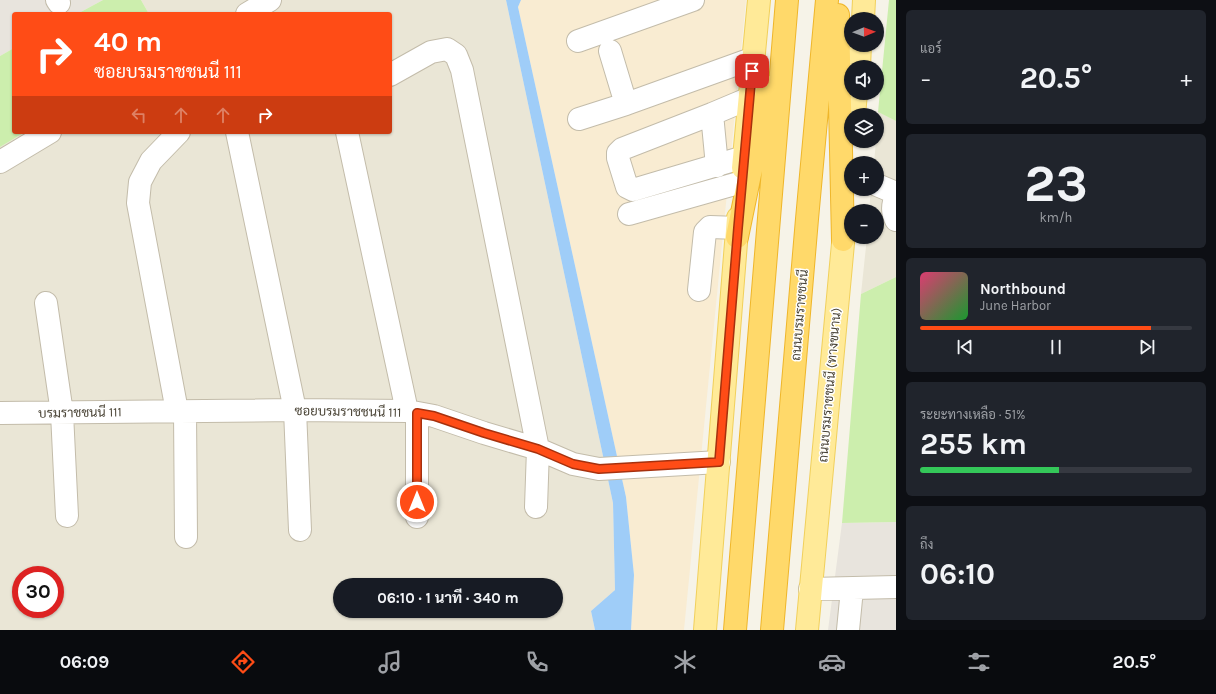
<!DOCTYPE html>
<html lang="th">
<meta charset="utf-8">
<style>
body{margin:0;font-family:Karla,Sarabun,sans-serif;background:#20242c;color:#f1f3f6;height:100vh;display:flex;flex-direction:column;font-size:15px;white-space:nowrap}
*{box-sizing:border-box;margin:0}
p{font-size:13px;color:#9ea1a6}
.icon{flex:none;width:22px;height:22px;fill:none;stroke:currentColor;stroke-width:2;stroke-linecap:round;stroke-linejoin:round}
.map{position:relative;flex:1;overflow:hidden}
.side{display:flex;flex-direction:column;gap:10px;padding:10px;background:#0d0f14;width:320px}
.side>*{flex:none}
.banner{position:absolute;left:12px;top:12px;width:380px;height:122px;border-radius:4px;box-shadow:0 1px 3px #0004;background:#ff4c16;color:#fff;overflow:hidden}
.needle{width:26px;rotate:89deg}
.controls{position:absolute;left:844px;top:12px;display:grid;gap:8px}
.controls a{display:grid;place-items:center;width:40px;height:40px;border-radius:50%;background:#171b24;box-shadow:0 1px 3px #0004;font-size:20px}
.speed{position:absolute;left:12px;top:566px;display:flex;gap:8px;font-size:20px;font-weight:700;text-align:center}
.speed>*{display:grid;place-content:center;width:52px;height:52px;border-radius:50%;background:#171b24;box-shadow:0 1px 3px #0004;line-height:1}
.speed .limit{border:6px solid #d22;background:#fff;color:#111}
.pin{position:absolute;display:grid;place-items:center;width:34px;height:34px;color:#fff;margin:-17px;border-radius:8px;box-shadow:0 2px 6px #0006}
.me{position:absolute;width:44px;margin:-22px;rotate:0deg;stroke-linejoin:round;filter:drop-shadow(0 0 3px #0008)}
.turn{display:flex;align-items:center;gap:14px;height:84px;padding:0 16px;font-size:18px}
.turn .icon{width:52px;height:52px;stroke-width:2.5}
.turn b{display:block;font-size:28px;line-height:34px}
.lanes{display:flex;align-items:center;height:38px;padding:0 16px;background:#0003;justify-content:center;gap:20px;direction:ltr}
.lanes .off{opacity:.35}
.big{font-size:30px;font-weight:700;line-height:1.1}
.side .card{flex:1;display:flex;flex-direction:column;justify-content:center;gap:6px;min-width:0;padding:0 14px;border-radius:6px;background:#20242c}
.side .dial{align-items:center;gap:0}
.dial b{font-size:52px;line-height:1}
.song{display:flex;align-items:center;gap:12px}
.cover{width:48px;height:48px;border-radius:6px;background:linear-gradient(135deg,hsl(340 70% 55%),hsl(130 70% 35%))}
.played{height:4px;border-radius:2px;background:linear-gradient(90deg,#ff4c16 85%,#363941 85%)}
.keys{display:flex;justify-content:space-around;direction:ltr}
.heat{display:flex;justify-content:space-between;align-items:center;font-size:22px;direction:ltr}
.charge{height:6px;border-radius:3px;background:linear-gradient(90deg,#34c759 51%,#363941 0)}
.trip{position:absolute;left:333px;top:578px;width:230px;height:40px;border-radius:20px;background:#171b24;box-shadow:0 1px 3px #0004;font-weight:700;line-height:40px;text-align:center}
.dock{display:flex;height:64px;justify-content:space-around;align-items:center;background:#090b0e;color:#9ea1a6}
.dock .icon{width:28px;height:28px}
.dock .on{color:#ff4c16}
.dock b{font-size:18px;color:#f1f3f6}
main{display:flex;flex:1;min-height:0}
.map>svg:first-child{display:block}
.residential{fill:#eae6d6;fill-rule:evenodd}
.commercial{fill:#f9ecd2}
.industrial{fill:#e8e4dd}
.green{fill:#cceead}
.water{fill:#9fcdf8}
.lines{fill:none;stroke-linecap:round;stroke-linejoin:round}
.minor-casing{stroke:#c3bcaa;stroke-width:24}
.major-casing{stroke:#f1d05b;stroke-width:24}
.highway-casing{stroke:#efb62a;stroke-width:24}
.minor{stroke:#fff;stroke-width:22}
.major{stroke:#ffea98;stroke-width:22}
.highway{stroke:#ffd96a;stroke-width:22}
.route-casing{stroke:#a6310e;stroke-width:10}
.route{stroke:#ff4c16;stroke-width:7}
.labels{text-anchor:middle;stroke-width:3;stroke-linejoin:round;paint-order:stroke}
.street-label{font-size:13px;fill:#4a4436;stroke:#fff}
</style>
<main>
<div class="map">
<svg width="896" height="630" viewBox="0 0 896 630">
<rect width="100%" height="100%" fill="#f6f3e8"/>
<!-- residential -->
<path class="residential" d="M141,0H506L613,503L615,590L591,611L595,630H0V147L25,132H390V14H149ZM21,575H55V609H21ZM340,585H556V611H340Z
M878,112L896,121V277L861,294L867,237H877V211H869L871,189H877V163H874L876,141H877Z"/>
<!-- commercial -->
<path class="commercial" d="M521,0H746L684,630H631L634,575L626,497L518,7Z"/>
<!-- industrial -->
<path class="industrial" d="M0,0H103L77,14H14V48L0,56Z
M896,522V630H828L842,523Z"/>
<!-- green -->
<path class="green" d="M103,0H141L149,14H77Z
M889,0H896V121L878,112Z
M14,48V132H25L0,147V56Z
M896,277V522L842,523L861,294Z"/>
<!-- water -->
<path class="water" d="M506,0H521L518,7L626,497L634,575L631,630H595L591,611L615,590L613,503Z"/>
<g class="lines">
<defs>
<path id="minor" d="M57,0L59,3
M247,14L270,0
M578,41L693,0
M610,51L626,104
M390,75L431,52L447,49L456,55L462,70L538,449L536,507
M712,114L717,166
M579,119L626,104L754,58
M237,132L295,410L300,530
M347,132L407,411
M744,157L633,190L627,187L618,158V153L622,149L712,114L750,98
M0,162L50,132
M877,185L896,193
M896,197C892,205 892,212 896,220
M629,214L742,182
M699,290L705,232L710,227L738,228
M46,303L62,413L67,516
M177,411L138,203L140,182L151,161L179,132
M185,412L186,537
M0,413L295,410L407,411L434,416L484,433L538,449L573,464L599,469L719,462
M417,413V517
M810,589L896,587
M848,630L852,589"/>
<path id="major" d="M863,19L864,0
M859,67L860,45
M854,115L856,93
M743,168L759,0
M705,630L738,218
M807,630L845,222"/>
<path id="highway" d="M838,15L843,240
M737,237L768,87
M735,630L787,0
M772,630L807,219L827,0"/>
</defs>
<!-- minor casing -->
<use href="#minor" class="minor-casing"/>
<!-- major casing -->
<use href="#major" class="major-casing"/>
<!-- highway casing -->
<use href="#highway" class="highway-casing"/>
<!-- minor -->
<use href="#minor" class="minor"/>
<!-- major -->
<use href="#major" class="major"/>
<!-- highway -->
<use href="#highway" class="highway"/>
</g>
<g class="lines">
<defs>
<path id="route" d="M417,502V413L434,416L484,433L538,449L573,464L599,469L719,462L738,228L752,71"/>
</defs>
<!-- route casing -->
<use href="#route" class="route-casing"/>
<!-- route -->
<use href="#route" class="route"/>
</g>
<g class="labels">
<!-- street labels -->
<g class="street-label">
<text transform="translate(799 315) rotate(-85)" y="5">ถนนบรมราชชนนี</text>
<text transform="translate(829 385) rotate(-85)" y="5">ถนนบรมราชชนนี (ทางขนาน)</text>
<text transform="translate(348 411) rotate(1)" y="5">ซอยบรมราชชนนี 111</text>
<text transform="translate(80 412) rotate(-1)" y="5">บรมราชชนนี 111</text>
</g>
</g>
</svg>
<div class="controls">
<a><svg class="needle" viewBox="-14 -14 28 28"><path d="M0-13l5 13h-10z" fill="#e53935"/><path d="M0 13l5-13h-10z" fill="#9ea1a6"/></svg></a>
<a><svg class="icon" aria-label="sound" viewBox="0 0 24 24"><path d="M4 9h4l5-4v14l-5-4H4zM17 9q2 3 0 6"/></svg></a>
<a><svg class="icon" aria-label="layers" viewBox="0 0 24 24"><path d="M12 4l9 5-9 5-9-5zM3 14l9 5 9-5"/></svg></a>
<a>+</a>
<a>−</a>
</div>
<div class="speed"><div class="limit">30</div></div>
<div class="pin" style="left:752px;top:71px;background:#d93025"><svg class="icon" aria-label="arrive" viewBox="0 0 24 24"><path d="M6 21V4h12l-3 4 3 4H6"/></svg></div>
<svg class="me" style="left:417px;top:502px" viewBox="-20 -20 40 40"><circle r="17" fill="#ff4c16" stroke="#fff" stroke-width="3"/><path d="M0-11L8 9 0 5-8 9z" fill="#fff"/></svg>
<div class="trip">06:10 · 1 นาที · 340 m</div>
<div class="banner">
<div class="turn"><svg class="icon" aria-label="right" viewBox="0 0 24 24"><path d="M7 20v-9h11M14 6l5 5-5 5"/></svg><div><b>40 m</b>ซอยบรมราชชนนี 111</div></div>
<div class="lanes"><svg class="icon off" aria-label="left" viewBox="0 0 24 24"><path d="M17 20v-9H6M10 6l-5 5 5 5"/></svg><svg class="icon off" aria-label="ahead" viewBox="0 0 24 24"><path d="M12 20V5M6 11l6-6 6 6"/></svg><svg class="icon off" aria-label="ahead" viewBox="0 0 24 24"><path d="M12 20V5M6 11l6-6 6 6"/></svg><svg class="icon" aria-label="right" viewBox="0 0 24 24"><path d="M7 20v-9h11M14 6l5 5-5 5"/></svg></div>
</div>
</div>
<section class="side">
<div class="card"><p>แอร์</p>
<div class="heat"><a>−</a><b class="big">20.5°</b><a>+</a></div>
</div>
<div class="card dial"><b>23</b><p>km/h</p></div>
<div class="card">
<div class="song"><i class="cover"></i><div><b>Northbound</b><p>June Harbor</p></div></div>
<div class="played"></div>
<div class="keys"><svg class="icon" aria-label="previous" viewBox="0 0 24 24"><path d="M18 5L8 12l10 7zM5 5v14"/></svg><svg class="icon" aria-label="pause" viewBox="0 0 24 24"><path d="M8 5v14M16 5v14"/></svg><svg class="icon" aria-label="next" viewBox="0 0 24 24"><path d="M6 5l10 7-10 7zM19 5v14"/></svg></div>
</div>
<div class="card"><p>ระยะทางเหลือ · 51%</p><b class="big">255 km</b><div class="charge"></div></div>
<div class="card"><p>ถึง</p><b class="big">06:10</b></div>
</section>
</main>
<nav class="dock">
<b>06:09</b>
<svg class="icon on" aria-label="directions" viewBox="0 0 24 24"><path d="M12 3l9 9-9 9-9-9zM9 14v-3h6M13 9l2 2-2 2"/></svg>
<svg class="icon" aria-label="music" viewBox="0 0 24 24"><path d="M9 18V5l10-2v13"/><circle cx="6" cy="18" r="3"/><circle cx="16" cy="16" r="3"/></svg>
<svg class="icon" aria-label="phone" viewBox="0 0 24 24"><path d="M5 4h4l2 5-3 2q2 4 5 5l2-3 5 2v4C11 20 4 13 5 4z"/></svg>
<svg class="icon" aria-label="climate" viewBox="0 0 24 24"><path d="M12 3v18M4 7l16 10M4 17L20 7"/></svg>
<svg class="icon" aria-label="car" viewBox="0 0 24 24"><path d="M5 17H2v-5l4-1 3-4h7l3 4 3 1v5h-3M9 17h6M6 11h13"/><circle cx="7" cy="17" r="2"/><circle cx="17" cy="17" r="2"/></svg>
<svg class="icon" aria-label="filters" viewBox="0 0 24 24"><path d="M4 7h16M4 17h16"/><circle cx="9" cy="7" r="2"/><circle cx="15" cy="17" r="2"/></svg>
<b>20.5°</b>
</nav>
